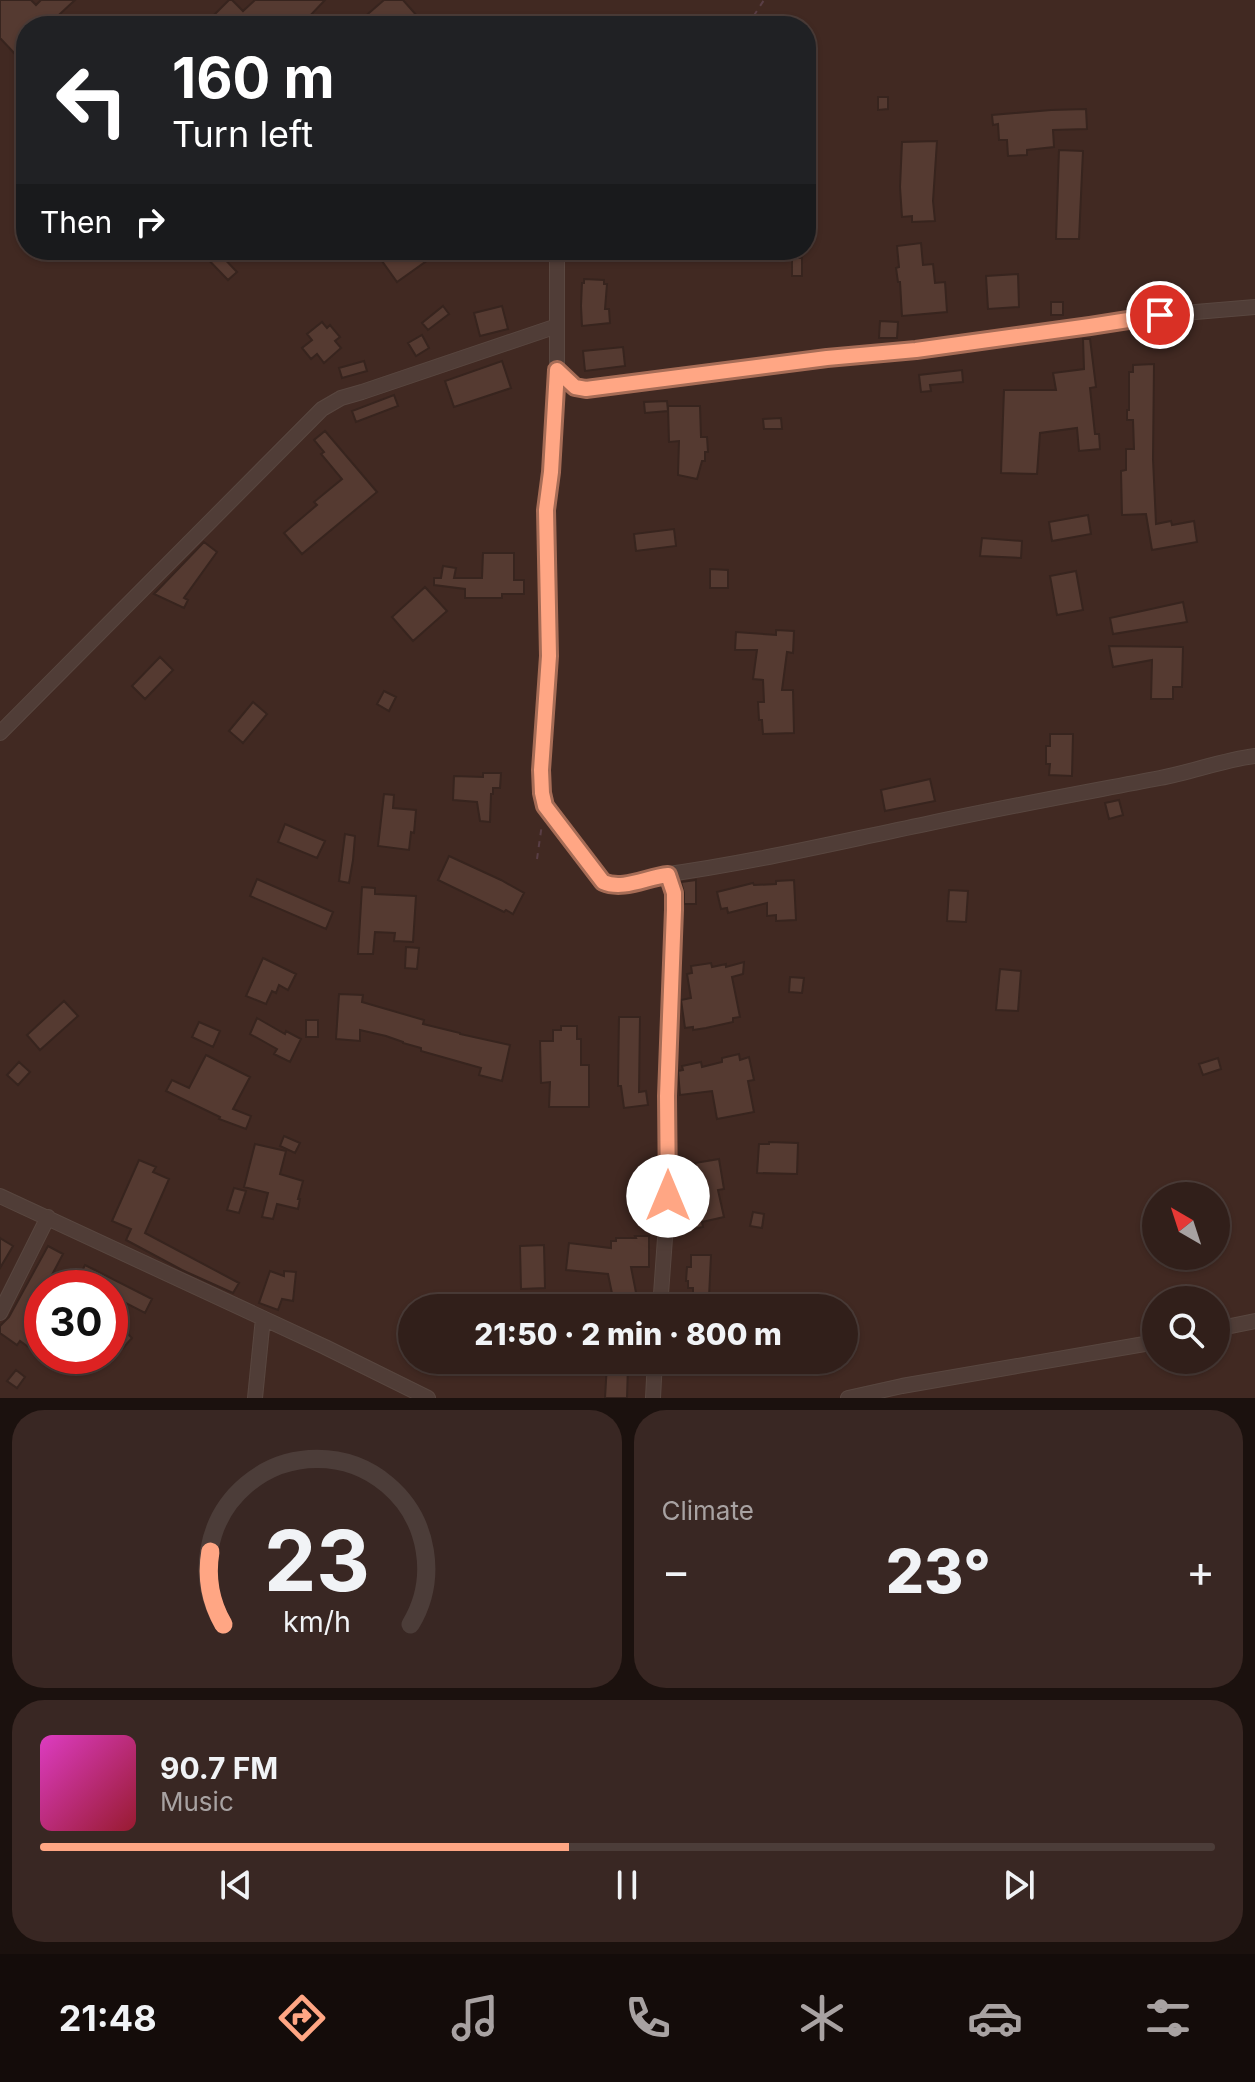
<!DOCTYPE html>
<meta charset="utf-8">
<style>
body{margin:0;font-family:Inter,sans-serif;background:#392723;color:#f1f3f6;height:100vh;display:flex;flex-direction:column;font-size:30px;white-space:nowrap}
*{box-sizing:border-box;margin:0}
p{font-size:26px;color:#a8a2a2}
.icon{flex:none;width:44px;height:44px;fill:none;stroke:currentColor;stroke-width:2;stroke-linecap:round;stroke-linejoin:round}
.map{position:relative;height:1398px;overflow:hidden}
.drawer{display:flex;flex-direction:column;gap:12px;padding:12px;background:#1b110e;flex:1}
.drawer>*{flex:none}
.top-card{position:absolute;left:16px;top:16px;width:800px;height:244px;border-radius:32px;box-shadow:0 2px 6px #0004,0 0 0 2px #4c3d39;background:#202124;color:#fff;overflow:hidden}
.needle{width:52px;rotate:321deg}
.controls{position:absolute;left:1142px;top:1182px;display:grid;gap:16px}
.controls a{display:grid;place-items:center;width:88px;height:88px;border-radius:50%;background:#311f1a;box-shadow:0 2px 6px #0004,0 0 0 2px #4c3d39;font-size:40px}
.speed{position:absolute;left:24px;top:1270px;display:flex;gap:16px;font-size:40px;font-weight:700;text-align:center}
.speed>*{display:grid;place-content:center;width:104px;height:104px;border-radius:50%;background:#311f1a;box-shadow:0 2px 6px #0004,0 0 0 2px #4c3d39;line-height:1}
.speed .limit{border:12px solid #d22;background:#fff;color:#111}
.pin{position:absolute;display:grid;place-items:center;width:68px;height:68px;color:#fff;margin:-34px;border:4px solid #fff;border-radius:50%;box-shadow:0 2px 8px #0007}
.me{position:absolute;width:88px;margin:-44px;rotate:0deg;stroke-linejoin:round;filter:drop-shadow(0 0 6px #0008)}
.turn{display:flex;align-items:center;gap:28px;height:168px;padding:0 24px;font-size:36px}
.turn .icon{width:104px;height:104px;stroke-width:2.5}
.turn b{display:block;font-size:56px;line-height:68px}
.then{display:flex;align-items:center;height:76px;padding:0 24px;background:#0003;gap:16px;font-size:30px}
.big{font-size:60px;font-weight:800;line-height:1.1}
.drawer .tile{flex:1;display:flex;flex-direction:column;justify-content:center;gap:12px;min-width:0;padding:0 28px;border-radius:32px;background:#392723}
.drawer .dial{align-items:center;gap:0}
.dial svg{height:208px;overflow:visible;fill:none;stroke:#4c3d39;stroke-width:7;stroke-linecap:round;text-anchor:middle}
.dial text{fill:#f1f3f6;stroke:none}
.song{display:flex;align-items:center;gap:24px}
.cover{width:96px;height:96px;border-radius:12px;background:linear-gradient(135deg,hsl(310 70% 55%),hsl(350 70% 35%))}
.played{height:8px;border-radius:4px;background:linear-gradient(90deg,#ffa684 45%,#4c3d39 45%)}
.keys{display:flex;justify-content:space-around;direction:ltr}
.heat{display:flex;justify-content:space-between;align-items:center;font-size:44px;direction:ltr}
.drawer .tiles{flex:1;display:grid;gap:12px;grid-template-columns:1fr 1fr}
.tile:last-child{grid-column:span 2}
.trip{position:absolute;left:398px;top:1294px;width:460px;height:80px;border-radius:40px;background:#311f1a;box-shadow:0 2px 6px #0004,0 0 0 2px #4c3d39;font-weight:800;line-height:80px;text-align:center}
.menu{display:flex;height:128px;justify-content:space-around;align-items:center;background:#140c0a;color:#a8a2a2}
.menu .icon{width:56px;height:56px}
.menu .on{color:#ffa684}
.menu b{font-size:36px;color:#f1f3f6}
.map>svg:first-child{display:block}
.building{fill:#553a31;stroke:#37241e;stroke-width:2}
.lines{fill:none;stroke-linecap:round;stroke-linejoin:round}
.minor-casing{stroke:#594740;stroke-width:16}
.path{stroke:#593e45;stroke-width:2;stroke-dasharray:6 6;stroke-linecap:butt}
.minor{stroke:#503d37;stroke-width:14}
.route-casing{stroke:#a66c56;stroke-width:20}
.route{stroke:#ffa684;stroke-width:14}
</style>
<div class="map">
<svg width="1255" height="1398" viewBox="0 0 1255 1398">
<rect width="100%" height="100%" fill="#412922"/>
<!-- building -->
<path class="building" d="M0,0H31L36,5L41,0H75L47,26H26V46L16,55L0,38Z
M229,0H232L243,11L255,0H325L306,20L304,19L296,26H223L213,16Z
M384,0H403L426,26H354Z
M878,97H888V109L878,110Z
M1086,109L1087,129L1053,130L1054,147L1027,150V155L1008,156L1007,140H999L998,124L993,125L992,115L1051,110Z
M937,141L933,201L935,221L912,222V216L902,217L900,187L902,142Z
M1059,150L1083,151L1079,239H1056Z
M921,243L923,265L933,264L935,283L945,282L947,312L902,316L900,282H898L896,268L899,267L897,246Z
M199,250H216L237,272L228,280Z
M398,250H442L397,282L382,261Z
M792,258H802V276H792Z
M1018,274L1019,307L988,309L986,276Z
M584,279L604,280V284H607L605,309H609L610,323L582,326L581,306L582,283H584Z
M1051,302H1063V315H1051Z
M443,306L449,314L428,330L422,323Z
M502,306L508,329L480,336L474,313Z
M880,321L898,322L897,338H879Z
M322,322L327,328L330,325L340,337L335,341L341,348L324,363L317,354L311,359L302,348L312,340L307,334Z
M422,335L429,348L416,356L408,343Z
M1083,339H1090L1096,387L1090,388L1095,434H1099L1100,449L1079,451L1077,428L1040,433L1037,474L1001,473L1004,390H1056L1053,373L1084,369Z
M623,347L625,366L585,371L583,351Z
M364,361L367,371L342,378L339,368Z
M502,361L511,388L454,407L445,381Z
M1154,364L1153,459L1156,524L1171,521L1172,525L1194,521L1197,542L1152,550L1146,514L1122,515L1121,471L1126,470V449H1134L1133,420H1127V410H1129V372H1133V365Z
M962,370L963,382L930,385L931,391L921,392L919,375Z
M394,395L398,406L356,422L352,411Z
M667,401L668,411L645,413L644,402Z
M668,406H700L701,437H707L708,452H705V461H702L697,479L678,475L679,441L669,442Z
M781,418L782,429H764L763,419Z
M325,431L377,492L302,554L284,533L317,505L314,502L342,479L321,454L324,452L314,440Z
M1088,515L1091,534L1052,541L1049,522Z
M674,529L676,546L636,551L634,534Z
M982,538L1022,541L1021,558L980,556Z
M204,542L217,552L184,598L188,600L184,608L154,594Z
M483,553H514V580H524V594H502V598H465V589L434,585V578H441L443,566L456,568L454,578H482Z
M710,569L728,570V588H710Z
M1076,571L1083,610L1057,615L1050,576Z
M425,587L447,611L413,641L392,617Z
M1183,602L1187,622L1113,634L1110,618Z
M776,630L794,631L793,653L787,652L782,690H793L794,733L763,734L762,720H759L758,702H764L763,680L753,679L757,650H735L736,632L776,635Z
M1109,646L1183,647L1182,687H1173V699H1151L1152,660L1113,667Z
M160,657L173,670L145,699L132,686Z
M384,691L396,697L389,711L377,704Z
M253,702L267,714L243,743L229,731Z
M1050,734H1073L1072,776L1049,775L1050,764H1046V746H1050Z
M483,773H501L500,788H493V794H491L490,822L480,821L477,802L453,800L454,776L483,777Z
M930,779L935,801L885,811L881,790Z
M384,794L394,795L393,808L416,810L414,833L411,832L409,850L378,846Z
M1119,800L1123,815L1109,819L1105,803Z
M285,824L325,841L317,858L278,842Z
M345,834L355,836L353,860L349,883L339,881Z
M449,856L501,880L524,893L513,914L506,910L504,912L438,880Z
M257,879L333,912L326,929L250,896Z
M696,880V904H684V893L681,882Z
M794,880L796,920L776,921V915L767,916V903L728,913L727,908L721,909L717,892L753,883L754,885L776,884V881Z
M362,887L375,888V894L416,896L413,942L394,941L395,933L375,932L373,954H358Z
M949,890L968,891L966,922L947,921Z
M406,947L419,948L417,969L405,968Z
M263,958L296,974L288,990L279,985L276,993L272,991L266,1004L246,996Z
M744,962L743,974L732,977L740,1017L733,1018V1022L706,1028L693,1030V1027L685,1028L681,1000L691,998L687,974L692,973L691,966L711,963L712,967L726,964V967Z
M1000,969L1021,971L1018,1011L996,1010Z
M790,977L804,978L802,993L789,992Z
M339,994L363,995L362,1002L424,1020L423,1024L460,1033V1034L510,1045L502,1081L479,1075L481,1068L421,1051V1048L403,1043V1042L386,1036L360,1030V1041L336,1039Z
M64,1001L78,1016L40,1050L27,1035Z
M619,1017H640L639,1092L646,1091L648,1105L624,1108L621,1086H618Z
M257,1018L285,1034L286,1031L301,1039L290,1062L274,1054L277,1049L250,1034Z
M306,1020H318V1037H306Z
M199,1022L220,1031L213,1047L192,1037Z
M561,1026H577V1039H581V1065H589V1107H549L550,1082L541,1083L540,1041H553V1030H561Z
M739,1054L740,1060L749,1057L754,1080L748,1081L754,1112L717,1119L712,1091L680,1095L678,1071L683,1070L682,1066L701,1062L702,1067L722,1062V1058Z
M206,1055L250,1077L233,1109L251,1116L246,1129L219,1119L220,1117L166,1091L172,1080L189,1088Z
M1218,1058L1221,1069L1203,1075L1199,1064Z
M19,1062L30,1072L18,1085L7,1075Z
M284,1136L300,1143L295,1153L280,1146Z
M769,1142L798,1143L797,1174L757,1173L759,1144H769Z
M255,1144L286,1151L280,1174L303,1181L298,1199H300L298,1209L277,1204L273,1219L262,1217L268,1193L244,1187Z
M719,1159L724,1189L718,1190L724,1217L702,1222L703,1227L689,1230L685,1208L689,1207L684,1169L696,1168L695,1163Z
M139,1160L156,1167L153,1172L169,1179L145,1233L239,1283L233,1293L182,1270L126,1240L131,1229L112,1221Z
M234,1188L246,1191L239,1213L227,1210Z
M753,1212L764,1214L762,1228L750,1226Z
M635,1236H649V1267H631L639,1308H615L608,1274L566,1270L569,1243L611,1248V1241H616V1238H636Z
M0,1238L13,1246L0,1268Z
M544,1245L545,1288L521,1289L520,1246Z
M48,1246L63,1254L45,1288H42V1357L20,1341L17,1345L0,1333V1326L9,1317Z
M691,1255H711L709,1297L693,1296V1288H688V1281H686L687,1267H691Z
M85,1265L152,1299L145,1313L110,1295V1288H96L78,1279Z
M270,1271L284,1276V1271L296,1272L293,1301L282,1299L278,1310L259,1303Z
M124,1330L132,1338L123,1348L114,1340Z
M607,1364L628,1365L627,1398H605Z
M16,1370L25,1377L17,1388L7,1381Z"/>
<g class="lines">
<defs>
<path id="minor" d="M557,250V370L551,472L546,510L549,656L541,770L542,793L545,806L603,882C622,890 643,878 662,875C751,863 838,842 926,824C1004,807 1082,793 1160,778C1192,772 1223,760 1255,756
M557,370L575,387L586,389L827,358L916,350L1160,315L1255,307
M0,733L322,409L341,398L362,392L557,326
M0,1196L325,1347L428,1398
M660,1308L668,1196L667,1096L674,910V893L668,875
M0,1313L48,1217
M1216,1329L1255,1321
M255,1398L263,1318
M653,1398L655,1360
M848,1398L902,1386L1156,1342"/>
</defs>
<!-- minor casing -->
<use href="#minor" class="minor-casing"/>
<!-- path -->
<path class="path" d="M747,26L764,0
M537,859L542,824"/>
<!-- minor -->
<use href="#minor" class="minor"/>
</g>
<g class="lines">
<defs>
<path id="route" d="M668,1196L667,1096L674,910V893L668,875C647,877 623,891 603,882L545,806L542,793L541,770L549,656L546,510L551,472L557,370L575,387L586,389L827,358L916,350L1090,326L1160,315"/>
</defs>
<!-- route casing -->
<use href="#route" class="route-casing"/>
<!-- route -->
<use href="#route" class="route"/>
</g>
</svg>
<div class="controls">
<a><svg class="needle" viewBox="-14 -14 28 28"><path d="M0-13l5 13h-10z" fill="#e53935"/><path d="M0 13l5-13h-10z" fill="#a8a2a2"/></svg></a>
<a><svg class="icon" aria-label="search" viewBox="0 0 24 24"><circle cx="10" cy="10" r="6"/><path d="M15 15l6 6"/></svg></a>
</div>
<div class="speed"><div class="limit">30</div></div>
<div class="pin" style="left:1160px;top:315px;background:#d93025"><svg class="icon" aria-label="arrive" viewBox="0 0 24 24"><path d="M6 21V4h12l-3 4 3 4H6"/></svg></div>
<svg class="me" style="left:668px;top:1196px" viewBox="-20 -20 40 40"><circle r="19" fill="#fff"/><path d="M0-13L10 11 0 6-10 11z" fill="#ffa684"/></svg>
<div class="trip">21:50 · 2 min · 800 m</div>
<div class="top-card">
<div class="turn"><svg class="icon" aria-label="left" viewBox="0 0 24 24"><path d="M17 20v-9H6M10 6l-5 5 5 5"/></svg><div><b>160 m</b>Turn left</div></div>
<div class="then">Then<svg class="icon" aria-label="right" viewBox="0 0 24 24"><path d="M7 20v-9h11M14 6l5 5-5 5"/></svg></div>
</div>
</div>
<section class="drawer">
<div class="tiles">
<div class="tile dial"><svg viewBox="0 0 100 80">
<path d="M14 69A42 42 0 1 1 86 69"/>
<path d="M14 69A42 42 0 0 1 9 41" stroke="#ffa684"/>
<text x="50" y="56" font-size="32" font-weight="700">23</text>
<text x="50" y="72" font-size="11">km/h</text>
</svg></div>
<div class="tile"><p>Climate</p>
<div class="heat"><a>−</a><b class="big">23°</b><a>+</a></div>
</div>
<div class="tile">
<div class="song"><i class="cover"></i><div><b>90.7 FM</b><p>Music</p></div></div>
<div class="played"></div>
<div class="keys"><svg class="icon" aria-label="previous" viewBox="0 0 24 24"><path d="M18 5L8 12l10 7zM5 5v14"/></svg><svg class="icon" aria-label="pause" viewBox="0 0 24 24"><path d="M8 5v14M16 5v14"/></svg><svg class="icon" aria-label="next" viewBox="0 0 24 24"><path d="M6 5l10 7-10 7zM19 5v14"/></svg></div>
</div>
</div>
</section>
<nav class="menu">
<b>21:48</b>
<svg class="icon on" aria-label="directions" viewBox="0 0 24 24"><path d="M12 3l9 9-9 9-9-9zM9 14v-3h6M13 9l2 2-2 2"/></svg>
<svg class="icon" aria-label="music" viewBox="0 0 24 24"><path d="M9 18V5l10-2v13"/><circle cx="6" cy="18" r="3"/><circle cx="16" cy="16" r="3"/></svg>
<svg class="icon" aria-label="phone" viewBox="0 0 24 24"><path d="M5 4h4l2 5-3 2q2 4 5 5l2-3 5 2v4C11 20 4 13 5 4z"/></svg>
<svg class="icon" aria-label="climate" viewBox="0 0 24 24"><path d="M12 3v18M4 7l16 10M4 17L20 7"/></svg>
<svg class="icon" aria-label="car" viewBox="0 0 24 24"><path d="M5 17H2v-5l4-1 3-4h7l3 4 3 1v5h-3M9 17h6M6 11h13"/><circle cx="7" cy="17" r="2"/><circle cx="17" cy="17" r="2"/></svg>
<svg class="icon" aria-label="filters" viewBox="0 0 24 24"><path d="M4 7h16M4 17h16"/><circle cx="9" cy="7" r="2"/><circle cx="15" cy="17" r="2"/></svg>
</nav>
